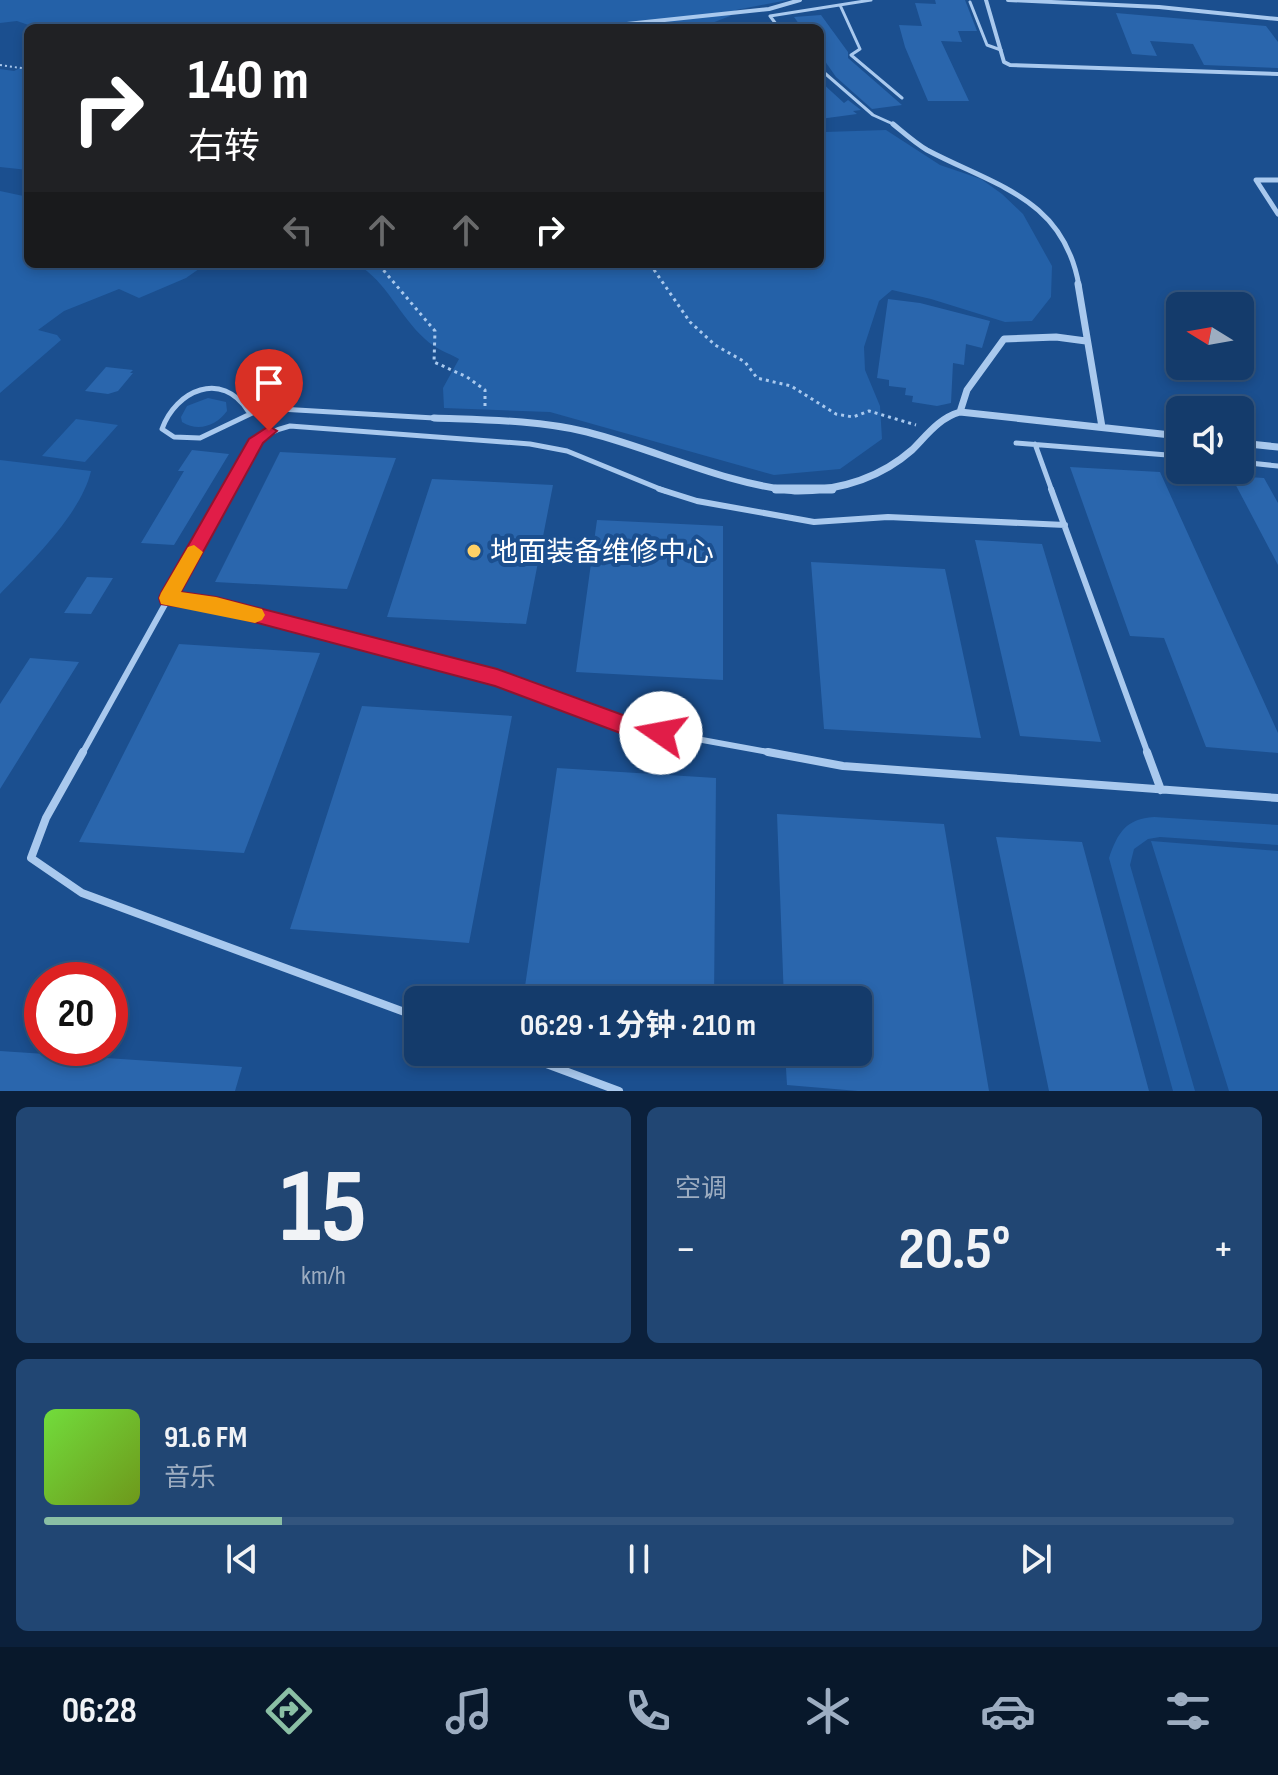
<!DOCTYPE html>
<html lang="zh">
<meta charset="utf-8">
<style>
body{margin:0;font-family:"Sofia Sans Condensed","Noto Sans SC",sans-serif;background:#214673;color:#f1f3f6;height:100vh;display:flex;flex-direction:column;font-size:30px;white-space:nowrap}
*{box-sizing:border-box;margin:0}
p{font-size:26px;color:#9dadc1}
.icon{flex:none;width:44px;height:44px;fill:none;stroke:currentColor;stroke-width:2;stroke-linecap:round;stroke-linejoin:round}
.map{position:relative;height:1091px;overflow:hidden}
.panel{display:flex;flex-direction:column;gap:16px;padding:16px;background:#0b203b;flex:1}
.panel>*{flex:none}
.banner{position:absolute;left:24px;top:24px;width:800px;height:244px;border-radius:12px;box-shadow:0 4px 12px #0003,0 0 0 2px #33557e;background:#202124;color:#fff;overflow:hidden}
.needle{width:52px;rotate:281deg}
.tools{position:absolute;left:1166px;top:292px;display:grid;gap:16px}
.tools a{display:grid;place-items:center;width:88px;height:88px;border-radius:12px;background:#143b6b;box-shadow:0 4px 12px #0003,0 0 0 2px #33557e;font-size:40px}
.speed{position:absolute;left:24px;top:962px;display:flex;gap:16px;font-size:40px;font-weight:700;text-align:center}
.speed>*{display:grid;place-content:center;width:104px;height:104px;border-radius:50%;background:#143b6b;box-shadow:0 4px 12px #0003,0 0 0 2px #33557e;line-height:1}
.speed .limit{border:12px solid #d22;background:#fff;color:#111}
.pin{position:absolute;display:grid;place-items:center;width:68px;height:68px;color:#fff;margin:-82px -34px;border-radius:50% 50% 50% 0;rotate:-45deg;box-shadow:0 0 8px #0007}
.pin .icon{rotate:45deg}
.me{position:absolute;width:88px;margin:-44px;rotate:282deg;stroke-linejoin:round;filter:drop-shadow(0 0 6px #0008)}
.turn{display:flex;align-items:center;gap:28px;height:168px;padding:0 32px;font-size:36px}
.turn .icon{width:104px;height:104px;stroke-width:2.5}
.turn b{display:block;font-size:56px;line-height:68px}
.lanes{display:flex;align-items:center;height:76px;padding:0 32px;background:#0003;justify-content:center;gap:40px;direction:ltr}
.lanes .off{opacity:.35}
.big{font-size:60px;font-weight:700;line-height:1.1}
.panel .card{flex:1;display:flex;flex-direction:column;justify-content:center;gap:12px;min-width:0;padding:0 28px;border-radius:12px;background:#214673}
.panel .dial{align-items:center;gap:0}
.dial b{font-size:104px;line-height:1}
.song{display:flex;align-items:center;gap:24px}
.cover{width:96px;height:96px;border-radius:12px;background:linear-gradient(135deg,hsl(100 70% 55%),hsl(80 70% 35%))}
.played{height:8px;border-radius:4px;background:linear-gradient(90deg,#8abfa5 20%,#33557e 20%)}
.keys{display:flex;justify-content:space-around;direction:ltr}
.heat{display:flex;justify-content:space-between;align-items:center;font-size:44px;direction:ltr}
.panel .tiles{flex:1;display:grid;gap:16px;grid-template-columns:1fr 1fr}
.card:last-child{grid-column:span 2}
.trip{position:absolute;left:404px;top:986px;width:468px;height:80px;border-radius:12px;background:#143b6b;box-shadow:0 4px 12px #0003,0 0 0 2px #33557e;font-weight:700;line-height:80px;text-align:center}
.tab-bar{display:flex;height:128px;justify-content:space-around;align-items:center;background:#08182b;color:#9dadc1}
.tab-bar .icon{width:56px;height:56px}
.tab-bar .active{color:#8abfa5}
.tab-bar b{font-size:36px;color:#f1f3f6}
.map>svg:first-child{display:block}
.green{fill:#2461a8}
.building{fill:#2a66ad}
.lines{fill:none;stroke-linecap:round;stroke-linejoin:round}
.path-far1{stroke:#a9c9ee;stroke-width:2;stroke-dasharray:2 3;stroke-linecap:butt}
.path{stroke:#a9c9ee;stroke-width:3;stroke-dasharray:3 4;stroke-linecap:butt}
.service-far3{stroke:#a9c9ee;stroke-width:3}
.service-far2{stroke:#a9c9ee;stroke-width:5}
.service-far1{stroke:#a9c9ee;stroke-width:6}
.service{stroke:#a9c9ee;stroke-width:8}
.minor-far3{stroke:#a9c9ee;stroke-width:4}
.minor-far2{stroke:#a9c9ee;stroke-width:5}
.minor-far1{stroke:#a9c9ee;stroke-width:7}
.minor{stroke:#a9c9ee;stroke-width:9}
.route{fill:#e11d48;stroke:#92132f;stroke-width:2}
.slow{fill:#f59e0b}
.poi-dot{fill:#ffd166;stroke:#1b4f8f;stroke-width:3}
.labels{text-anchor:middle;stroke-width:8;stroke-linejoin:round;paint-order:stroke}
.poi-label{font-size:28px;fill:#fff;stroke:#1b4f8f;text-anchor:start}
</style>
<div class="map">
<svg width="1278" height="1091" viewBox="0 0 1278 1091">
<rect width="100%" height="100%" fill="#1b4f8f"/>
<!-- green -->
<path class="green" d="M0,0H788L736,10L730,16L712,23L710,28H37L17,21L0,23Z
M28,64V170L0,167V69L14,71Z
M820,127L825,132L886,130L940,165L981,179L1002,194L1023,214L1052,266L1051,297L1032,321L1005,322L931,299L892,290L879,301L864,347L865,370L880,406L882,439L840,469L774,475L550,412L444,408L443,388L459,359C448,353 434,348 425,339C399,316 387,282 357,264H820Z
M0,191L28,197V264H206L186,278L139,298L119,289L64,311L38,330L57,335L61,340L0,393Z
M208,398L226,402L227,411C216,426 198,432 182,422L181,417L187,406Z
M76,419L118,425L85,462L42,456Z
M0,460L91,471C81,514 31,562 0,594Z
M1154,817L1278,825V845L1160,837L1148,839L1134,849L1130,865L1195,1091H1173L1109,858C1118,832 1126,819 1154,817Z
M1151,841L1278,851V1091H1229Z"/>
<!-- building -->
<path class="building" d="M935,0H965L977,31H958L962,42L941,41L969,101H928L905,47L899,25L922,26L915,3L936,4Z
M1116,13L1266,26L1278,42V68L1204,65L1193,44L1150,41L1157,56L1132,54Z
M821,15L848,52V58L902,105L872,109L836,77L820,54V28H802L794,17Z
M820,81L844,103L848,100L861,110L853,111L857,114L820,119Z
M888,299L920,303L990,321L982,348L966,344L964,365L953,363L951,403L937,406L912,402L913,396L905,395L906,388L889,386V380L877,378Z
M106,367L133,370L130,373H133L118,391L108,394L85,391Z
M192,450L229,454L174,545L141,543L184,471H178Z
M280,452L396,458L347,589L215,582Z
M1070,467L1160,472L1278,733V753L1206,747L1164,638L1130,636Z
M1231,476L1264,478L1278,503V565Z
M432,479L553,485L526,624L387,617Z
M597,520L723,526V680L576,672Z
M975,540L1042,544L1101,742L1020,736Z
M811,562L945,569L981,738L824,729Z
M87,577L113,578L91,614L64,613Z
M179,644L320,653L244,853L79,842Z
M30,658L79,662L0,789V704Z
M362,706L512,716L469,943L290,929Z
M557,768L716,778L714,1000H523Z
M777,814L944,824L989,1091H858L787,1085L785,1052H858V1000H784Z
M996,837L1082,842L1149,1091H1049Z
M0,1051L242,1067L235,1091H0Z"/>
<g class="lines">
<!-- path-far1 -->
<path class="path-far1" d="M0,65L28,69"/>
<!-- path -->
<path class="path" d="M650,264L690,322L715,345L745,362L757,378L791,386L836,414L853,417L869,411L916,425
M379,265L435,331L434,362L467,377L485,390V406"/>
<!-- service-far3 -->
<path class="service-far3" d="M970,2L987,45L1001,50
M840,5L860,49L851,55L902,98
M779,28L770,16L871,0
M820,69L873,115L893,124"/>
<!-- service-far2 -->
<path class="service-far2" d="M248,411C222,370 176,390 162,429L174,437L200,438L263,408L434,418
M1016,443L1180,456
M1035,444L1052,491
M1240,462L1278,466
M228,491C247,457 249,436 290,426L530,444L567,451L665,491"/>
<!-- service-far1 -->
<path class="service-far1" d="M659,489L697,501L814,522L888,517L1065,525
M1051,489L1148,754
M168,598L216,605L497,678L631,727L779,754
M82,754L229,489"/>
<!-- service -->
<path class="service" d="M83,752L46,818L31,858L82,893L418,1017
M768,752L843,766L1278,798
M1147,752L1161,790
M514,1052L619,1091"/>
<!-- minor-far3 -->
<path class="minor-far3" d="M986,0L1004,62L1010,65L1278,74
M1008,0L1159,7L1278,19
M589,28L769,9L800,0"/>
<!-- minor-far2 -->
<path class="minor-far2" d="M893,124C904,133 915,143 927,150C995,186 1064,198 1079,286
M1278,180H1256L1278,214"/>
<!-- minor-far1 -->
<path class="minor-far1" d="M1078,284L1102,427
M960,412L967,390L1004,339L1056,337L1086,341
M434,418C485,420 537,420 587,432C658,450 721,483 795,491
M1240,443L1278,447
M798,491C841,490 879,479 912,450C927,435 939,418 960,412L1180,436"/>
<!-- minor -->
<path class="minor" d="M776,489H832"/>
</g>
<!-- route -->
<path class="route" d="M269,426L277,431L263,443L181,592L216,597L497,669L631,718L669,726L672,733L669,739L661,742L631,737L495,686L216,612L161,604L159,598L161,593L249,439Z"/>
<!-- slow -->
<path class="slow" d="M194,545L203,552L181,592L216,597L262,609L265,615L262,620L255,623L161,604L159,598L161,593L188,547Z"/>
<!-- markers -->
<circle class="poi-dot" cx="474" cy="551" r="8"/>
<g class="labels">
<!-- poi labels -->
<g class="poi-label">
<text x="490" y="561">地面装备维修中心</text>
</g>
</g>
</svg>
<div class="tools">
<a><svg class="needle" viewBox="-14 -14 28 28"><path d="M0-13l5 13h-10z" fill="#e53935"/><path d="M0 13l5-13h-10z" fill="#9dadc1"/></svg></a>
<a><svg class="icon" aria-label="sound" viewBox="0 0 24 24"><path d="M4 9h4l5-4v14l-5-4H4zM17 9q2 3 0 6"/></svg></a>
</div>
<div class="speed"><div class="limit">20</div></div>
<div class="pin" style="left:269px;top:431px;background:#d93025"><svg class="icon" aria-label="arrive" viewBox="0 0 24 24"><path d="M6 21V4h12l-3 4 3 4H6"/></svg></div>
<svg class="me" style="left:661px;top:733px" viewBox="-20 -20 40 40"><circle r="19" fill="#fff"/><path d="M0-13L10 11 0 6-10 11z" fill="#e11d48"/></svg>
<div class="trip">06:29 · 1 分钟 · 210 m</div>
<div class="banner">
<div class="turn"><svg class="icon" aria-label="right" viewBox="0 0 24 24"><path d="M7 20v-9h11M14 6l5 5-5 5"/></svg><div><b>140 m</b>右转</div></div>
<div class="lanes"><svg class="icon off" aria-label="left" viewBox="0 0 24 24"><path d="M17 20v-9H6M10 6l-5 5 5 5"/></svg><svg class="icon off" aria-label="ahead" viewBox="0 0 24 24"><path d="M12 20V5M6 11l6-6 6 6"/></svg><svg class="icon off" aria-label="ahead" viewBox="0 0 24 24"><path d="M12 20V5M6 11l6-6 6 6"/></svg><svg class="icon" aria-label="right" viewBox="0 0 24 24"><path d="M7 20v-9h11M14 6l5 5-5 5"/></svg></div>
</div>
</div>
<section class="panel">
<div class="tiles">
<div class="card dial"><b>15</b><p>km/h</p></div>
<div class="card"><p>空调</p>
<div class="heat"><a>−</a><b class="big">20.5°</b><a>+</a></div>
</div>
<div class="card">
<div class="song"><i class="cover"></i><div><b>91.6 FM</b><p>音乐</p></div></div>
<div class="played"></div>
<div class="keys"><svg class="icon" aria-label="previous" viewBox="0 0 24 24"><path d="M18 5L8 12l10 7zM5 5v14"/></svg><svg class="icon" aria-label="pause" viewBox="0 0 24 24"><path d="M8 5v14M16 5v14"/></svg><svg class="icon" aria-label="next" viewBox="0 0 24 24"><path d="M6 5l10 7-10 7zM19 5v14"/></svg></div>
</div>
</div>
</section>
<nav class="tab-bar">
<b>06:28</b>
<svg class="icon active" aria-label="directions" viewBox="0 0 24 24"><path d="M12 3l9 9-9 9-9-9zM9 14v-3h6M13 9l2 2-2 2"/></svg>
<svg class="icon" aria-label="music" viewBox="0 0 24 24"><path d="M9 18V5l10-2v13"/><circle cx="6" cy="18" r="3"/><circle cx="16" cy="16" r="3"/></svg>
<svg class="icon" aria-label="phone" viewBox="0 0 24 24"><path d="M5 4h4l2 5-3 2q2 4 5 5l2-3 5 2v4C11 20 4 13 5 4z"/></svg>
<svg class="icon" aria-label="climate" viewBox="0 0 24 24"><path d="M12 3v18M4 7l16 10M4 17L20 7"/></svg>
<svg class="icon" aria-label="car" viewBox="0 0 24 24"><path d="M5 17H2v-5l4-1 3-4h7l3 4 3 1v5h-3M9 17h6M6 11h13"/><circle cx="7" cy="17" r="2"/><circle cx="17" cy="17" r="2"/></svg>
<svg class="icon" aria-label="filters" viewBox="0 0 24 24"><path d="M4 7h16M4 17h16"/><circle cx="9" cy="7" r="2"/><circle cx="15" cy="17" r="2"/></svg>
</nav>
